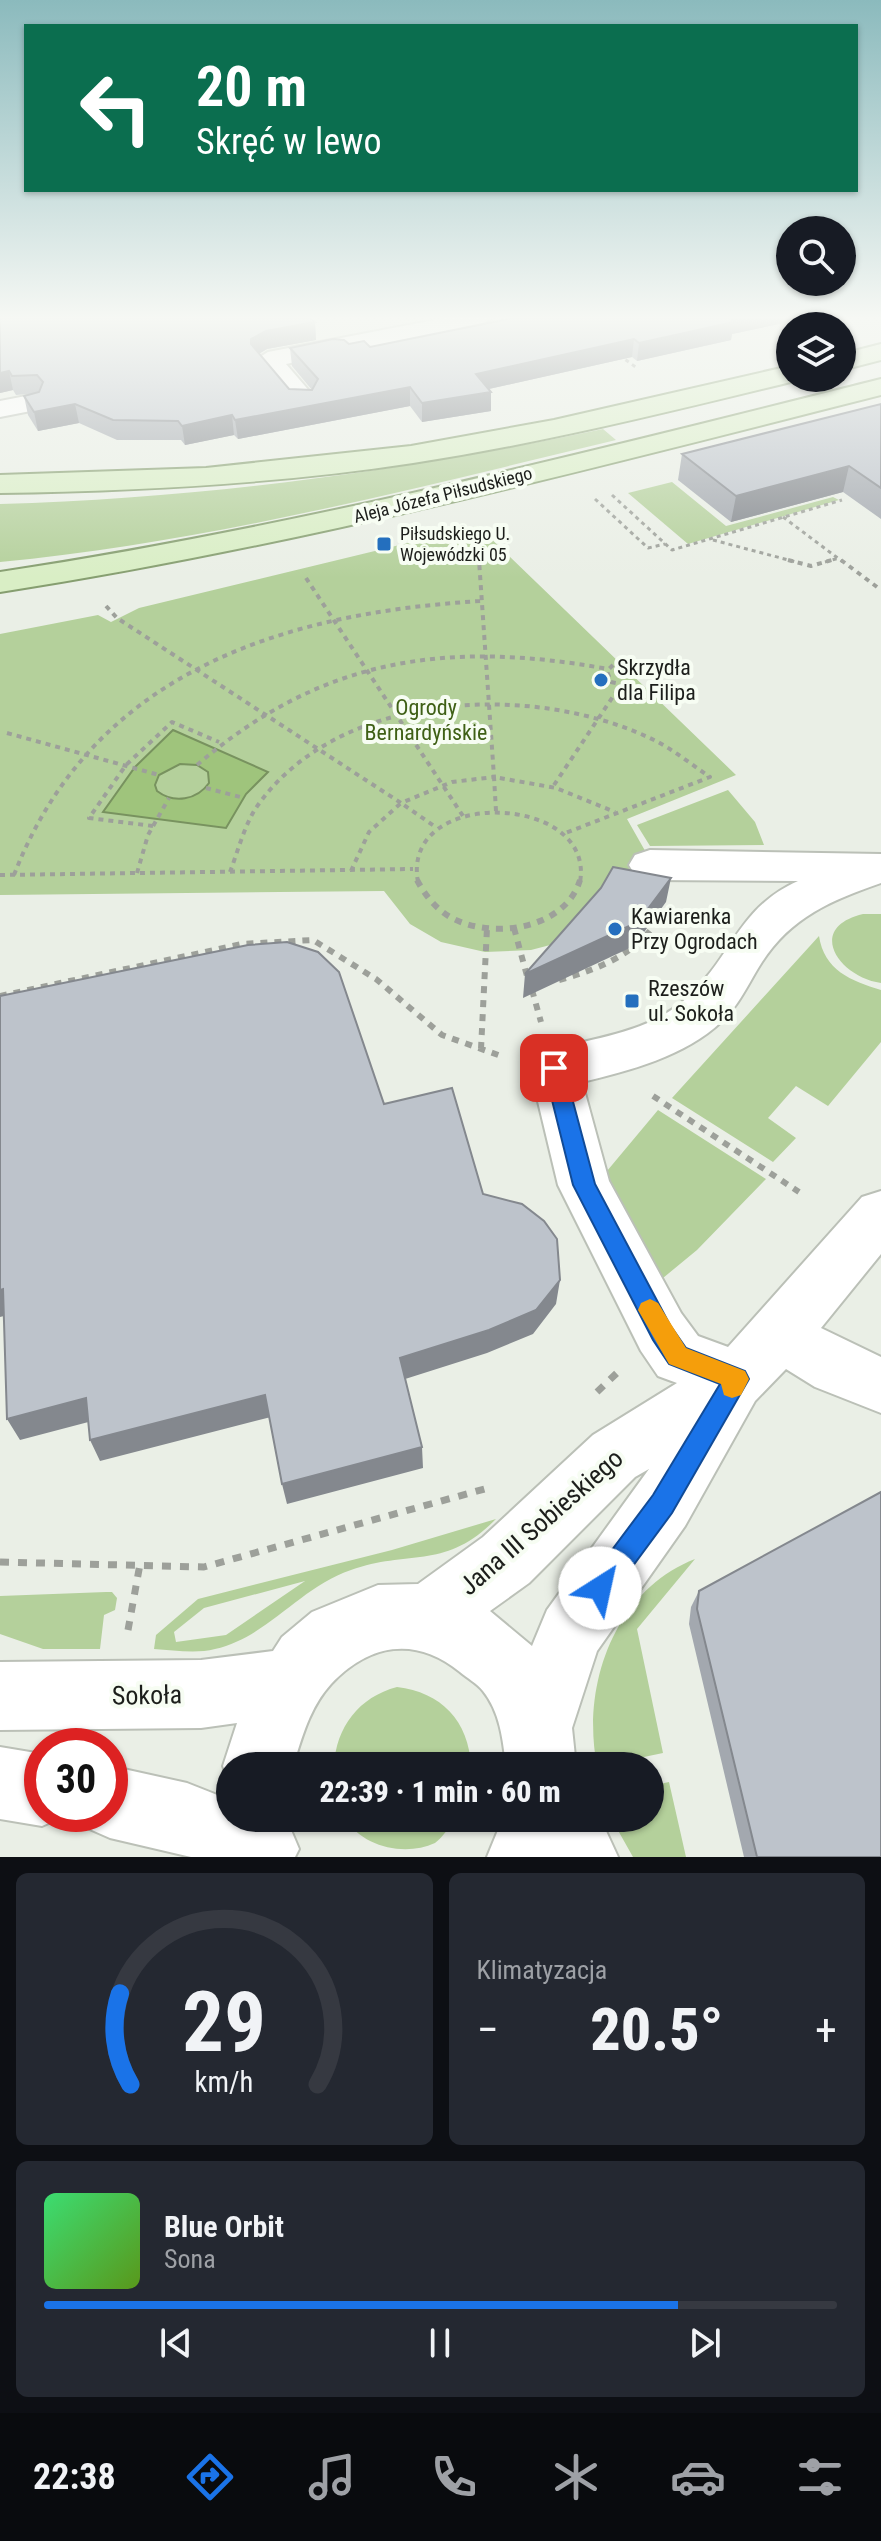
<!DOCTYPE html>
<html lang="pl">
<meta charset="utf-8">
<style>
body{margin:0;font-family:"Roboto Condensed",sans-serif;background:#242831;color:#f1f3f6;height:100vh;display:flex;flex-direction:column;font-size:30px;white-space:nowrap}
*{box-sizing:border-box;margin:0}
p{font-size:26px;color:#9ea1a6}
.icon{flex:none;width:44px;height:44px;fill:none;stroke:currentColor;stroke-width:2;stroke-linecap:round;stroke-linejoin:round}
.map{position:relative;height:1857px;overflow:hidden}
.panel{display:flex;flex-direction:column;gap:16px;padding:16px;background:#0d0f14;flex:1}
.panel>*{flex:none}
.guide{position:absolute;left:24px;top:24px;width:834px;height:168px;border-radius:0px;box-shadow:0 2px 6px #0004;background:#0b6e4f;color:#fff;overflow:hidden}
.controls{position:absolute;left:776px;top:216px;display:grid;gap:16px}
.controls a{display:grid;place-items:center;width:80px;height:80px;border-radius:50%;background:#171b24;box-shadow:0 2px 6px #0004;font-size:40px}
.speed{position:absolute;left:24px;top:1728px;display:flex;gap:16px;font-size:40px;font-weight:700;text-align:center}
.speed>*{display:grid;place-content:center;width:104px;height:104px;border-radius:50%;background:#171b24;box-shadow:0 2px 6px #0004;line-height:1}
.speed .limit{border:12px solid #d22;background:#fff;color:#111}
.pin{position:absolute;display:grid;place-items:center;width:68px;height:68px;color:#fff;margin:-34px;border-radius:16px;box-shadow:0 4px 12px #0006}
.me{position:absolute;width:88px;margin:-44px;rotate:35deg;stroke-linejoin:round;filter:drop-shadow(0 0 6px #0008)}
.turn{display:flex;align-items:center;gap:28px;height:168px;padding:0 40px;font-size:36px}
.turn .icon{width:104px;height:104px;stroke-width:2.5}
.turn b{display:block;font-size:56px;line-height:68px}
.big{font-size:60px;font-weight:800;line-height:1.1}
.panel .widget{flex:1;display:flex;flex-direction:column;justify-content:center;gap:12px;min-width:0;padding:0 28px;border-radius:12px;background:#242831}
.panel .dial{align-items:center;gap:0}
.dial svg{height:208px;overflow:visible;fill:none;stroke:#363941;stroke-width:7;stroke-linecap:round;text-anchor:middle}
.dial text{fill:#f1f3f6;stroke:none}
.song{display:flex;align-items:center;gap:24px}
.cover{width:96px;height:96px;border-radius:12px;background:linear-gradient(135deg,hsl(140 70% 55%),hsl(90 70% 35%))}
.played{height:8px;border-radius:4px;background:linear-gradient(90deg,#1a73e8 80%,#363941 80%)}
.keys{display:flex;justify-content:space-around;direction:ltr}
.heat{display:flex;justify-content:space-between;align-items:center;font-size:44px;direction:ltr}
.panel .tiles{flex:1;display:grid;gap:16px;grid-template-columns:1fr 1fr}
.widget:last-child{grid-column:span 2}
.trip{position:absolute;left:216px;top:1752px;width:448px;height:80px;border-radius:40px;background:#171b24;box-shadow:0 2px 6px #0004;font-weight:800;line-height:80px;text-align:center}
.dock{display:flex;height:128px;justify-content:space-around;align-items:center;background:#090b0e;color:#9ea1a6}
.dock .icon{width:56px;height:56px}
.dock .current{color:#1a73e8}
.dock b{font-size:36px;color:#f1f3f6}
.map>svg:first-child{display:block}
.green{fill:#b4d09b;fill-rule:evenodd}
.water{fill:#9fc47c;stroke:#78925f;stroke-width:2;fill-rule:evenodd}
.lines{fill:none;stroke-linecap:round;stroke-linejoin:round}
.minor-casing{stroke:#bbc0b7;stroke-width:4}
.major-casing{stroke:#869e70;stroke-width:4}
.path-far3{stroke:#9da09a;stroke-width:3;stroke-dasharray:4 4;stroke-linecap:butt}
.path-far2{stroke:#9da09a;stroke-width:4;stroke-dasharray:5 5;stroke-linecap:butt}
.path-far1{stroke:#9da09a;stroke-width:6;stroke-dasharray:7 7;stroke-linecap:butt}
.path{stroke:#9da09a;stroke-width:7;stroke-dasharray:9 9;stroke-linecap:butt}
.minor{fill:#fff;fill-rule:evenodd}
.major{fill:#d9eec5;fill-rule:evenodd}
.wall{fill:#a3a8af}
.shaded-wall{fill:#84888e}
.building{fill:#bdc3cb;stroke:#84888e;stroke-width:2}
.route{fill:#1a73e8;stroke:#114b97;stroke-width:2}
.slow{fill:#f59e0b}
.poi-dot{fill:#246fbe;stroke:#f7fdf3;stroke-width:3}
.labels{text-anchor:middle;stroke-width:8;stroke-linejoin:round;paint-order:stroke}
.far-street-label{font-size:18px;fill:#1c1e1b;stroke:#f7fdf3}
.far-poi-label{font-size:18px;fill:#1c1e1b;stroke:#f7fdf3;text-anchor:start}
.poi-label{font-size:22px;fill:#1c1e1b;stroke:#f7fdf3;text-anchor:start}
.park-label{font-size:22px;fill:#3f6016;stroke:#f7fdf3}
.near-street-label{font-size:26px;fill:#1c1e1b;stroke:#f7fdf3}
</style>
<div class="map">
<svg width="881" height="1857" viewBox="0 0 881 1857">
<rect width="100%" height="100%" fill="#eaefe6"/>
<!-- green -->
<path class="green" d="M603,429L616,440C412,489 209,542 0,562V504C204,498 404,471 603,429Z
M672,482L726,526L833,497L839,500L688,544L628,493Z
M478,526L736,775L627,819L648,856L554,944L531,950L485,952L441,942L410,924L384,891L0,895V634L98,615L111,622L139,608Z
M728,790L755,822L764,845L650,846L637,825Z
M863,914H881V983C839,977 805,928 863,914Z
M819,936C824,970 851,981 881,990V1042L828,1106L796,1086L768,1118L796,1138L773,1162L672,1098Z
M658,1110L766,1179L697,1250L663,1278L602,1177Z
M496,1519C445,1571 410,1549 351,1570C300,1587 268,1637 215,1649C196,1654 173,1650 154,1649L156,1635L198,1599L392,1550ZM305,1581L226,1635L176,1642L174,1632L204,1608Z
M695,1559L637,1629L663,1753L639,1758L641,1766H597C581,1685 615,1590 695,1559Z
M106,1592H112L117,1598L115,1610L104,1615L100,1649H43L0,1634V1596Z
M397,1687C441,1692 469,1721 471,1766H334C336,1727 359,1697 397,1687Z
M669,1782L686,1857H633L611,1818H650V1786Z
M345,1818H456C450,1826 443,1837 435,1843C405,1857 362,1847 345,1818Z"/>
<!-- water -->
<path class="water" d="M173,730L268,772L246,794L226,828L103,812L135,767ZM180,764L197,765L208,772L209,783C197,800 174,804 157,791L155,785L159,775Z"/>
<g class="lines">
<defs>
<path id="minor" d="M445,318H492L480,325L286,364L317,400L313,406H293L255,360L268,352Z
M31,395L41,397L45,403L41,409L0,417V401Z
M650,850L881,854V883C832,900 791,917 762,962C749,982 739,1006 721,1022C685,1056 629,1071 582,1082L609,1181L681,1313L698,1336L728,1347L862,1197L881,1191V1254L821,1328L881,1357V1413L815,1387L786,1369L755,1401L685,1526L597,1651L572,1728L576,1766H506C503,1740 500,1712 483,1691C478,1684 467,1678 460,1672C416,1636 370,1643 331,1684C310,1707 302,1737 293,1766H230V1784L223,1766L237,1723L201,1728L0,1730V1662L201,1660L273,1651L282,1637L312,1612L378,1585L418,1584L483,1537L593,1435L677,1383L658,1376L641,1351L558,1185L530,1068L537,1054C589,1037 648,1036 690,995C732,956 739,907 798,881L650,880L635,875L629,865L635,855ZM649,1469L547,1610L532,1646L490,1611L529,1583L635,1477Z
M0,1747L42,1754V1814L67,1815L42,1826L0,1819Z
M110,1766L187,1783L230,1800V1818H276L288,1823L299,1849L295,1857H191L110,1838L85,1827L79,1814H110Z
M503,1818H600L618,1857H487Z"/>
<path id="major" d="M881,344V360L842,370V354Z
M790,366V378L799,380C672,411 543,443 413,463C276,484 138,491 0,493V475L206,468L411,446L554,420Z
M881,379V395C589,469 298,546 0,592V572C298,527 589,452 881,379Z"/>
</defs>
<!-- minor casing -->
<use href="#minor" class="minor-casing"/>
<!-- major casing -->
<use href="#major" class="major-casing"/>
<!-- path-far3 -->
<path class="path-far3" d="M819,326L833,321
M619,355L637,368
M612,495L672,550L842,500
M595,499L648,548L665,544
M783,517L843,562
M464,529L475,541L479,562
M713,540L796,562
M825,562L839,558"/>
<!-- path-far2 -->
<path class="path-far2" d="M788,560L811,566L832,560
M841,560L881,590
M306,578L463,816
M106,606L117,618L401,803L452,782L494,777L479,560
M613,665L607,671L611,682L636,687
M7,733L159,775
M197,765C323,657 448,640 608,669
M554,785L620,686
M206,788L244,798
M496,811L494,777L556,788L615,812
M153,826L89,818L126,765L172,722L219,742
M351,871L369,832L401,803L437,828
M230,872C238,851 245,823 258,805C341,689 535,682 654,740C674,750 692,765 710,777L563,834
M137,873L148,835L169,798
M0,875L413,869
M14,875C92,673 281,613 481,601
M418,882C400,786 596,793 580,882"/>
<!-- path-far1 -->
<path class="path-far1" d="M417,880C425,895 435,908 450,917C491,940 565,930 580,880
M514,928L527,976
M559,980C602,968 640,953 663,912
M532,990L541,1022
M0,996L242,944L313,940L376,979L442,1035L501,1056
M481,1049L487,928
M653,1096L799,1192"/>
<!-- path -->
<path class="path" d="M597,1392L619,1371
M0,1562L204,1567L488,1488
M128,1630L140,1564"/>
<!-- minor -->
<use href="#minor" class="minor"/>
<!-- major -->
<use href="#major" class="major"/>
</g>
<!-- wall -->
<path class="wall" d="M0,318L315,322L316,340L267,349L259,354L289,389L312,390L292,366L290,348L349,344L370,347L793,321L732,334L731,340L637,361L632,357L489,389L491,392V411L422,422L410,406L238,439L234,435L185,445L181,440H117L79,423L38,431L28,415L24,396L28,394L16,395L13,390L0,393Z
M881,404V519L843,492L731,522L678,480L682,454Z
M699,1591L881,1857H744L689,1624L691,1607Z"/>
<!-- shaded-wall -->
<path class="shaded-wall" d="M728,318H794L793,321L732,334L731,340L637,361L639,343Z
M315,322L316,340L267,349L253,357L251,344V339L266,331Z
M634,339L632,357L475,392L476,374Z
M9,371L13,390L0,393V373Z
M410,387V406L238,439L235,420Z
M491,392V411L422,422V403Z
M75,404L79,423L38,431L34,412Z
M232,415L234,435L185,445L182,426Z
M849,466L843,492L731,522L736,496Z
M671,878L666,902L634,946L523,998L525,974Z
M560,1280L556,1304L533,1334L487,1353L402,1380L400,1358Z
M3,1289L16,1313L0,1317V1290Z
M265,1395L271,1417L100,1461L90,1440Z
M86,1398L96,1420L20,1440L7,1419Z
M422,1447L423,1468L287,1504L282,1484Z"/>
<!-- building -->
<path class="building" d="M0,318H310L315,322L266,331L251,339V344L289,389L312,390L318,379L290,348L333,339L344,340L349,344L364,341L370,347L513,318H730H728L734,322L639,343L634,339L476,374L491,392L422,403L410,387L235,420L232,415L182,426L178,421L113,420L75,404L34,412L24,396L39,392L43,382L37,375L12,376L9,371L0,373Z
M881,404V488L849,466L736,496L682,454Z
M613,867L671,878L638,922L525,974L601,888Z
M287,942L318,952L339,972L384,1104L452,1088L483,1194L522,1204L544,1221L557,1239L560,1280L536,1310L489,1330L400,1358L422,1447L282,1484L265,1395L90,1440L86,1398L7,1419L3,1289L0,1290V996L248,945Z
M881,1492V1857H757L697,1609L699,1591Z"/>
<!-- sky -->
<linearGradient id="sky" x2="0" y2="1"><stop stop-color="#8bbabd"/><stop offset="0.55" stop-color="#f6f8f4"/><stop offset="1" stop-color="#f6f8f4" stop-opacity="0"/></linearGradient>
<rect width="881" height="578" fill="url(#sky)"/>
<!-- route -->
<path class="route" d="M554,1060L564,1068L595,1184L670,1325L686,1348L745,1371L749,1379L672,1513L610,1597L600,1601L591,1597L587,1588L591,1578L653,1495L720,1384L669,1364L653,1340L573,1185L544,1068Z"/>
<!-- slow -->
<path class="slow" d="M650,1299L658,1303L686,1348L745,1371L749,1379L741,1395L732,1398L724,1395L721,1384L669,1364L638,1310L641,1303Z"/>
<!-- markers -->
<g class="poi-dot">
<rect x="376" y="536" width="16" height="16" rx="4"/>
<circle cx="601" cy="680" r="8"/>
<circle cx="615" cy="929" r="8"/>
<rect x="624" y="993" width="16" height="16" rx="4"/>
</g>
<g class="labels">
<!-- far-street labels -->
<g class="far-street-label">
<text transform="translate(443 495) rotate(-14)" y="6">Aleja Józefa Piłsudskiego</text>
</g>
<!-- far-poi labels -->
<g class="far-poi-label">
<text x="400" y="540">Piłsudskiego U.<tspan x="400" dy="21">Wojewódzki 05</tspan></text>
</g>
<!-- poi labels -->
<g class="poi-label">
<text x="617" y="675">Skrzydła<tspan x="617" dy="25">dla Filipa</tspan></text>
<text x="631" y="924">Kawiarenka<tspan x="631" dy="25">Przy Ogrodach</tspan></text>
<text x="648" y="996">Rzeszów<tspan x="648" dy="25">ul. Sokoła</tspan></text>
</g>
<!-- park labels -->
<g class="park-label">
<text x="426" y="715">Ogrody<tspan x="426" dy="25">Bernardyńskie</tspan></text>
</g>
<!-- near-street labels -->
<g class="near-street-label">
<text transform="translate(541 1522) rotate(-41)" y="9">Jana III Sobieskiego</text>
<text transform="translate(147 1695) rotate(-1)" y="9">Sokoła</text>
</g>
</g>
</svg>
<div class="controls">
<a><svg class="icon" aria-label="search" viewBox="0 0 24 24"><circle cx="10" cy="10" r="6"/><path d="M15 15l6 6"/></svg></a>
<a><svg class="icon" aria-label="layers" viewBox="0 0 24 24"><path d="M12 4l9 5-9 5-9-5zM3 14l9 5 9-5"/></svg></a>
</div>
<div class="speed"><div class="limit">30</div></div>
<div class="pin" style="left:554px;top:1068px;background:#d93025"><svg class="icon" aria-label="arrive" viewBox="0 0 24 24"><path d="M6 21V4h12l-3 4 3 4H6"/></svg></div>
<svg class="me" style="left:600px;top:1588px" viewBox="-20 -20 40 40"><circle r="19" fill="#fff"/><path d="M0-13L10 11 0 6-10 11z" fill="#1a73e8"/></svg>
<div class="trip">22:39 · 1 min · 60 m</div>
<div class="guide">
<div class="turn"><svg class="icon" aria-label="left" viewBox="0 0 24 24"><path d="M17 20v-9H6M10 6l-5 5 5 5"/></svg><div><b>20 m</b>Skręć w lewo</div></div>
</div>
</div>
<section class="panel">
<div class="tiles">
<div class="widget dial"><svg viewBox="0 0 100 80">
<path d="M14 69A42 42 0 1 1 86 69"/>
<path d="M14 69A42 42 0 0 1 10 34" stroke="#1a73e8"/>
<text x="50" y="56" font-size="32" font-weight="700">29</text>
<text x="50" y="72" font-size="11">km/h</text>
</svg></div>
<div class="widget"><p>Klimatyzacja</p>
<div class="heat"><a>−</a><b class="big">20.5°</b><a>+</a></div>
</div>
<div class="widget">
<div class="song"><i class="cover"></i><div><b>Blue Orbit</b><p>Sona</p></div></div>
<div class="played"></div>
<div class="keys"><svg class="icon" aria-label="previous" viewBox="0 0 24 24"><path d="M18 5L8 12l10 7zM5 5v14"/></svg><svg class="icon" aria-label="pause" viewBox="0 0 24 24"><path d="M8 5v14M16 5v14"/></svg><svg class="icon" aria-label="next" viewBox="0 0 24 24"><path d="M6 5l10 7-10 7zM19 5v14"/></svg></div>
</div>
</div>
</section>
<nav class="dock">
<b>22:38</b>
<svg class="icon current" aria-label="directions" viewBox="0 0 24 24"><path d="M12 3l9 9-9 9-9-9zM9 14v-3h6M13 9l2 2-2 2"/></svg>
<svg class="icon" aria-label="music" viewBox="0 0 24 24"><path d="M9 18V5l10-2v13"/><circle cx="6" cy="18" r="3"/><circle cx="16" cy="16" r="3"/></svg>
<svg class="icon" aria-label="phone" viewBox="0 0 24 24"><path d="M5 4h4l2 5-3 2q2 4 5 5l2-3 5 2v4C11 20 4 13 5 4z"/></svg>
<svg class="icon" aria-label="climate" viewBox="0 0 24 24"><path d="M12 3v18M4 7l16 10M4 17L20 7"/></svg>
<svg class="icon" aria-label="car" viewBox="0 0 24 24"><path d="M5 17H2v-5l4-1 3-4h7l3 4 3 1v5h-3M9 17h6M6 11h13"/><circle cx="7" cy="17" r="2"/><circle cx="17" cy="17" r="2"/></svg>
<svg class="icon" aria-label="filters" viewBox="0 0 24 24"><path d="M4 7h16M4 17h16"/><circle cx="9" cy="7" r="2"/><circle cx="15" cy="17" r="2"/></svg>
</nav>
